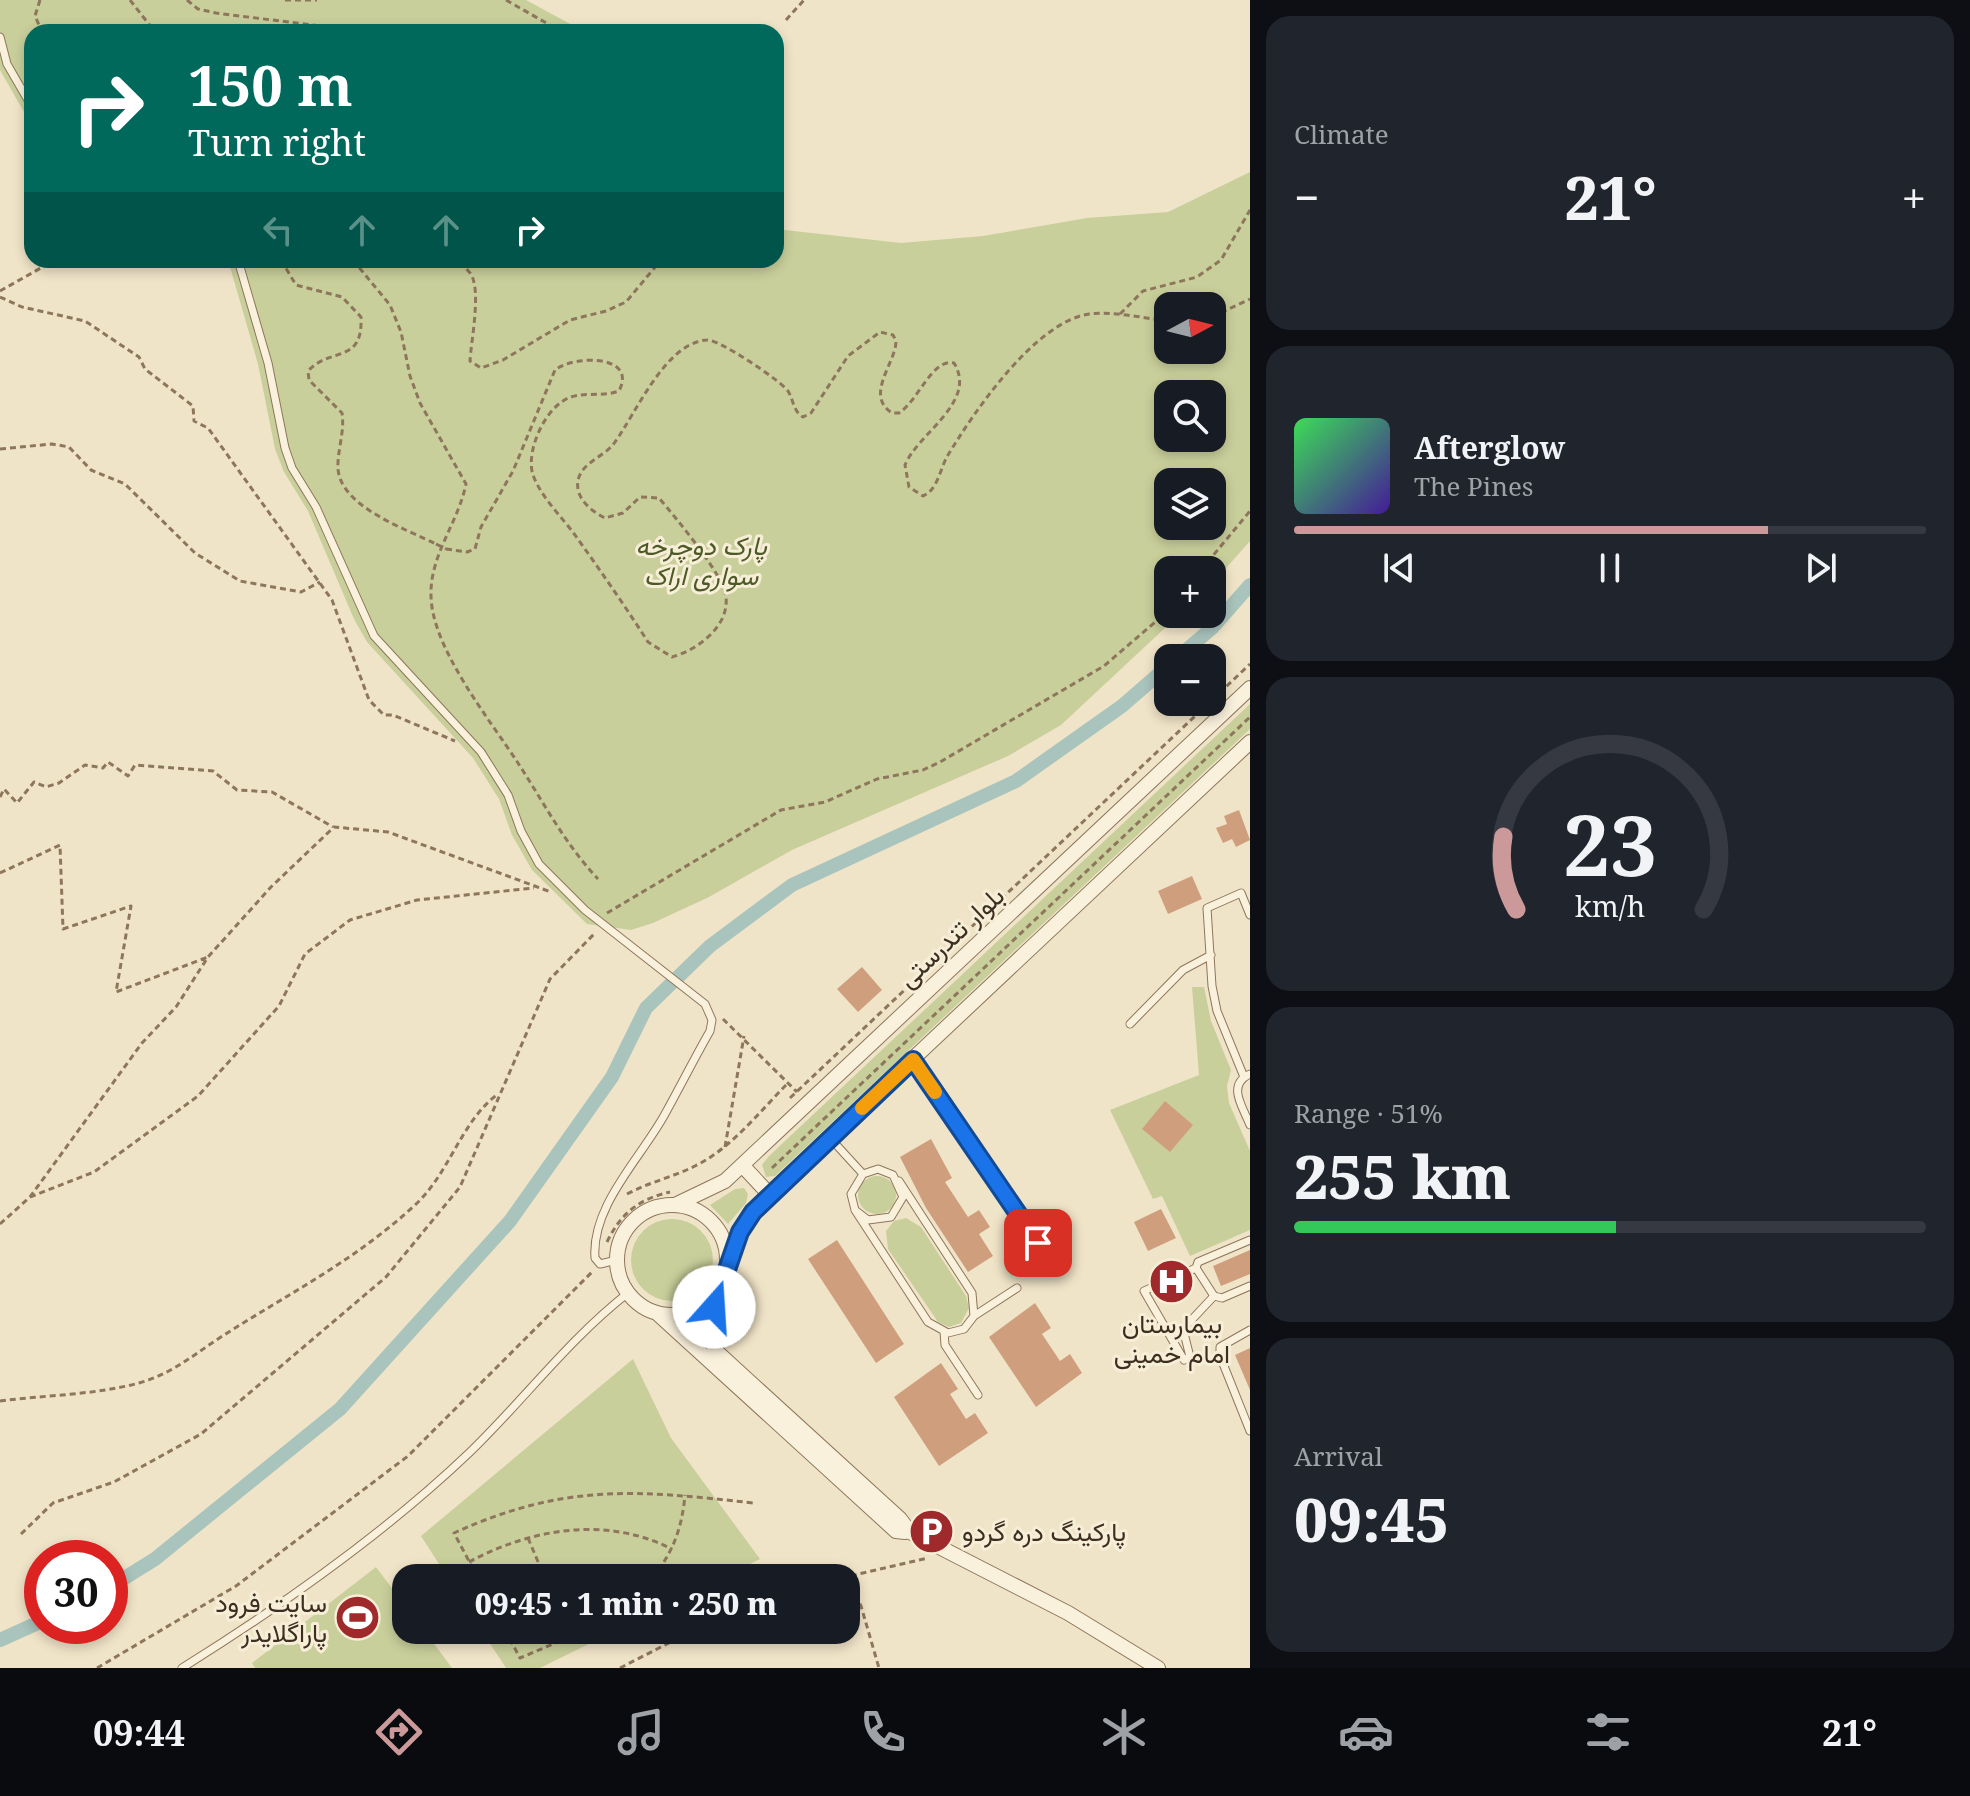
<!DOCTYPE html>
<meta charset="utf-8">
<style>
body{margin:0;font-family:"Noto Serif",Vazirmatn,serif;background:#20242c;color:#f1f3f6;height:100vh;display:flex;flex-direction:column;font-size:30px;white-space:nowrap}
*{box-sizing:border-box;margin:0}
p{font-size:26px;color:#9ea1a6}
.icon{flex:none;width:44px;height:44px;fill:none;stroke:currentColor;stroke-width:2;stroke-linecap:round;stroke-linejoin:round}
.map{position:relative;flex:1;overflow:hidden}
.drawer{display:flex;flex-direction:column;gap:16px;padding:16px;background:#0d0f14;width:720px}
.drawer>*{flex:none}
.guide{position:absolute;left:24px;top:24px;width:760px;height:244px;border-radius:24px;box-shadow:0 4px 12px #0003;background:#00695c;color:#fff;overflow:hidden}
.needle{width:52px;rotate:83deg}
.tools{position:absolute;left:1154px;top:292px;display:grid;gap:16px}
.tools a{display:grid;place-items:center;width:72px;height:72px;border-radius:16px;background:#171b24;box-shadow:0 4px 12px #0003;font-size:40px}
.speed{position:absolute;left:24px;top:1540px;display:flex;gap:16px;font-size:40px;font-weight:700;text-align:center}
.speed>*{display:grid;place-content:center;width:104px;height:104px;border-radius:50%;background:#171b24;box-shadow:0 4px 12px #0003;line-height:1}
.speed .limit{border:12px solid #d22;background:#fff;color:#111}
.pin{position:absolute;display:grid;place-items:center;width:68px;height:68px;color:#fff;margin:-34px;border-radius:16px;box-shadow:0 4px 12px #0006}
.me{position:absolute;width:88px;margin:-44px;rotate:19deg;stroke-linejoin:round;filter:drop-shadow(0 0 6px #0008)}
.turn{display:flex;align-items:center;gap:28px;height:168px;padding:0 32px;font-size:36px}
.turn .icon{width:104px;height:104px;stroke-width:2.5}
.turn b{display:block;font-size:56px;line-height:68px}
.lanes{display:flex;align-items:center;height:76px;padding:0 32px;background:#0003;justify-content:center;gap:40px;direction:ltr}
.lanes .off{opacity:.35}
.big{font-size:60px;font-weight:800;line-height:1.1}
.drawer .widget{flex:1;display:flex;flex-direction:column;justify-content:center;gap:12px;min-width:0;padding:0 28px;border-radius:24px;background:#20242c}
.drawer .dial{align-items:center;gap:0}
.dial svg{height:208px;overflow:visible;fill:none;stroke:#363941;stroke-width:7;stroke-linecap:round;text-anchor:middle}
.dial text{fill:#f1f3f6;stroke:none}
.song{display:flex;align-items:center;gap:24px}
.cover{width:96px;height:96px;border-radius:12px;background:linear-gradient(135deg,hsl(130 70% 55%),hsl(260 70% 35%))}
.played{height:8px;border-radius:4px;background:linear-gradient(90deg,#cc999b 75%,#363941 75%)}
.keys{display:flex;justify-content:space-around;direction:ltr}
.heat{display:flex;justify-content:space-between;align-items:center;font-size:44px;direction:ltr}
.charge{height:12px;border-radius:6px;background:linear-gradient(90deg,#34c759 51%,#363941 0)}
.trip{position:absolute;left:392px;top:1564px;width:468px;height:80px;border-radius:24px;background:#171b24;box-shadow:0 4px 12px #0003;font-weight:800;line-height:80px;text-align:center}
.menu{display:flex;height:128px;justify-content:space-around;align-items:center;background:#090b0e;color:#9ea1a6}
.menu .icon{width:56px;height:56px}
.menu .current{color:#cc999b}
.menu b{font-size:36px;color:#f1f3f6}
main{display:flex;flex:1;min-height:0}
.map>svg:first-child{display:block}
.green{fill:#c9cf9b;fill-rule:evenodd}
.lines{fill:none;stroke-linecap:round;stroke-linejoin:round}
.canal{stroke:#a9c4bc;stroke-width:14}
.building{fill:#cf9f7d}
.lane-casing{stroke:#8d765c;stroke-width:9}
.street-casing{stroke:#8d765c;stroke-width:16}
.path{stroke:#8d765c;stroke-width:3;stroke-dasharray:6 4;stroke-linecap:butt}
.lane{stroke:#faf1dc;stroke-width:7}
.street{stroke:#faf1dc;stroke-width:14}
.path-bridge{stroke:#8d765c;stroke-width:3;stroke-dasharray:6 4;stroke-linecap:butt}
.route-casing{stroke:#114b97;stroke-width:20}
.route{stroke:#1a73e8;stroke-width:14}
.slow{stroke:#f59e0b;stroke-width:14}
.labels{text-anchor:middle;stroke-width:6;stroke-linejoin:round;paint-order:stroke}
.park-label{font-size:26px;font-style:italic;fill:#4d5a26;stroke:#f7eed8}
.street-label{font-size:26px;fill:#3d2e20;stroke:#f7eed8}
.poi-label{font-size:26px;fill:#3d2e20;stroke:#f7eed8}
</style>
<main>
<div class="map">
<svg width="1250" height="1668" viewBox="0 0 1250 1668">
<rect width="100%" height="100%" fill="#f0e4c8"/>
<!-- green -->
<path class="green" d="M0,0H526L585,32H32V126L0,70Z
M1250,172V541L1212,584V570H1168V614H1180L1061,725L1008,756L792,850L709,897L653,923L631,930L587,924L532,870L512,835L499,799L473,758L367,642L354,619L308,511L284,472L275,449L258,364L228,260H776V229L901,243L983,236L1087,218L1168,212ZM1168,306H1212V350H1168ZM1168,394H1212V438H1168ZM1168,482H1212V526H1168Z
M1250,704V729L775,1176L766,1177L762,1165L769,1156Z
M1192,987H1204L1211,1021L1231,1070L1227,1086L1229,1103L1250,1151V1230L1190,1256L1162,1196L1153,1199L1110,1110L1199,1075Z
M858 1195a19 19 0 1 1 38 0a19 19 0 1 1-38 0Z
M744,1188L748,1194L746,1203L728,1224L710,1205L735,1189Z
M906,1218L921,1227L966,1296L969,1308L961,1323L949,1327L938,1322L888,1249L886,1231L894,1221Z
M631 1260a41 41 0 1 1 82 0a41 41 0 1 1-82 0Z
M633,1359L671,1438L760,1559L722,1578H448L421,1536Z
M376,1567L406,1607V1630H424L452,1668H255L252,1663Z
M481,1630H617L540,1668H506Z"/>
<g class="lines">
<!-- canal -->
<path class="canal" d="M1177,658L1212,628L1250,585
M110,1587L155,1559L340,1409L510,1221L612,1077L646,1008L710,946L792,885L1016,781L1122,706L1168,666
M0,1640L42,1621"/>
</g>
<!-- building -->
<path class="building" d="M1239,810L1250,840L1236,847L1232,839L1223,843L1216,828L1227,824L1224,816Z
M1192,876L1202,899L1168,914L1158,891Z
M862,967L882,990L858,1012L837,989Z
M1165,1101L1193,1125L1170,1152L1142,1129Z
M931,1139L952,1178L945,1182L968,1217L979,1210L990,1227L979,1234L993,1256L968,1272L926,1208L900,1157Z
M1161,1209L1176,1238L1148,1251L1134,1222Z
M837,1240L904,1344L876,1363L808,1259Z
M1250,1250V1274L1221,1286L1213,1266Z
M1035,1303L1051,1328L1042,1334L1060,1361L1070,1354L1082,1373L1036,1407L989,1337Z
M1250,1348V1390L1235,1355Z
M941,1363L958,1389L950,1394L966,1419L975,1413L988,1433L939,1466L894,1397Z"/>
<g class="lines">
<defs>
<path id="lane" d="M0,37L7,64L32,107
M238,260L268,363L285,448L292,468L316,507L374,636L481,752L508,795L521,831L539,864L585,910L705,1004L712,1020L710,1031C694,1059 680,1087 665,1114C641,1158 591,1206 595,1258L600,1264L617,1260
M1130,1024L1183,970L1211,955
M913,1060L1056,1268
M1250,1074C1226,1085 1243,1107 1250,1125
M1244,1077L1217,1011L1212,986L1207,908L1241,893L1250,915
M830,1138L863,1174
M855,1210L868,1220L891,1217L903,1197L893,1175L878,1169L863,1174L851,1194L855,1210L928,1322L948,1333L964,1329L974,1316L972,1293L899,1181
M1250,1240L1198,1262L1196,1268L1214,1296L1222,1298L1250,1286
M1196,1268L1144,1291L1184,1360L1190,1357L1183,1329L1214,1296
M974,1316L1017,1288
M1250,1330L1220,1347V1356L1250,1431
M944,1332L945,1345L978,1395
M182,1668C283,1605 383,1535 469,1453C523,1401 569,1339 628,1293"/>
<path id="street" d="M742,1165L769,1194
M675,1205L725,1181L1250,688
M617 1260a55 55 0 1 1 110 0a55 55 0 1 1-110 0Z
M726,1273L740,1232L769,1194L1250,742
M657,1313L896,1531L905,1532L906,1527L900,1519L718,1353C702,1333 713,1312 719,1289
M906,1530L1068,1613L1158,1668"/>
</defs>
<!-- lane casing -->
<use href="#lane" class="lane-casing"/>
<!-- street casing -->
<use href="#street" class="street-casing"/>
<!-- path -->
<path class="path" d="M40,0L35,16L42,32
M130,0L155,32
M187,0L198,9L216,13L368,32
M285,0H317
M506,0L562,32
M786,20L804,0
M281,260L296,285L342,297L361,317C363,365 331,346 308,371L309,380L342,413C345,432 337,451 338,469C341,507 406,529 436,544
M353,260L390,305L401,332L410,376L420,403L466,484C458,523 430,555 431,595C431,647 490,720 518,763C544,803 565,844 598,879
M449,260C457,263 465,266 470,273C482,288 471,341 470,361L481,368L503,360L570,320L606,311L626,302L661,260
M0,291L55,260
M0,297L22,307L85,321L139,357L145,369L193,406L194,421L208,428L332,600L369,700L384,715H393L455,741
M1120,314L1143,291L1197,277L1221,260L1250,210
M1212,317L1250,299
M0,449L52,444L69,447L91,470L125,484L195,553L240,581L301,592L320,582
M446,549L467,552L475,549L481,527L513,471L555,370C573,355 638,354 619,391C603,397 586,392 571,397C546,405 525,451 533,475C541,497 561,516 575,535C600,570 625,606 648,642L672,657C701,649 739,619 722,584C711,561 677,519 659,498L640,497L623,513L605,518C591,511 575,498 578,481C581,462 605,457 615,442C636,413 666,342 707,340C719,339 781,381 788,391C794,401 793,411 803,417L811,413L848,356L880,332L893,335L896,341C896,363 864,395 892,413H899C919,400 932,358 954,363C978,402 918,433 905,465L909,487L923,496C938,490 940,468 948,455C974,412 1035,322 1089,314C1115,311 1142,318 1168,321
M1201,570L1250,511
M1212,700L1250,664
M0,797L4,789L17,803L34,782L46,787L59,783L85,765L103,768L108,762L128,776L135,765L213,771L237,790L272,792L333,827
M0,873L60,845L63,929L131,906L116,992L208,957
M607,913L781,810L825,802L877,779L923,770L940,762L1104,666L1168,611
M723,1019L797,1092
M790,1098L1210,702
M725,1147L744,1036
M772,1168L1250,717
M627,1194C650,1182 673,1177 695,1166C732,1148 760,1111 788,1083
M30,1197L94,1172L198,1096L279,1006L305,954L350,920L417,900L534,888
M0,1224L30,1197L142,1043L176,1007L208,957L271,887L334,827L388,832L551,892
M607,1242C621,1213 639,1199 670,1192
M0,1401C45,1395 95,1395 139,1383C172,1374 196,1353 224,1335C290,1293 357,1259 415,1205C450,1173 461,1121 498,1094
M21,1534L53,1503L114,1482L201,1434L386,1277L460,1187L550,979L596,932
M528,1538L544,1576
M469,1562C532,1528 607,1516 672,1549
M846,1577L861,1606L879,1668
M478,1578L454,1533C564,1483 637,1490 753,1503
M652,1578C673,1553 682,1528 685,1495
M841,1578L928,1558
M505,1630L520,1658L586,1630
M97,1668L236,1586L408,1456L594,1270
M620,1668L694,1630"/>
<!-- lane -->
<use href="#lane" class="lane"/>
<!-- street -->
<use href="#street" class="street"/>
<!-- path-bridge -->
<path class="path-bridge" d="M436,544L446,549"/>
</g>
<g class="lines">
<defs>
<path id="route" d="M714,1307L740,1232L753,1212L913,1060L1038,1243"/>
</defs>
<!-- route casing -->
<use href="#route" class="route-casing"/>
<!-- route -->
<use href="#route" class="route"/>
<!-- slow -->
<path class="slow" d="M862,1108L913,1060L935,1092"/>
</g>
<!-- icons -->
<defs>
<symbol id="hospital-disc" viewBox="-11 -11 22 22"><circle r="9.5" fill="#9e2a2b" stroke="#f7eed8"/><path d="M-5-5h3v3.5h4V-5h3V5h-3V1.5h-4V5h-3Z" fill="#fff"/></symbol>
<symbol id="parking-disc" viewBox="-11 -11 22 22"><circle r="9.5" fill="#9e2a2b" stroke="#f7eed8"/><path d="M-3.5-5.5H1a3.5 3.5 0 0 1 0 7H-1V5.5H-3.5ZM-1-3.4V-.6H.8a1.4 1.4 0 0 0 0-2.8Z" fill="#fff"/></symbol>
<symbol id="stadium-disc" viewBox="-11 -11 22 22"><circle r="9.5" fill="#9e2a2b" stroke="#f7eed8"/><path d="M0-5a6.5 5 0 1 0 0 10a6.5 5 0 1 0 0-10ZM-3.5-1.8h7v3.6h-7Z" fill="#fff"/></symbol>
</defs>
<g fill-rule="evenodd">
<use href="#hospital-disc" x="1146" y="1256" width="51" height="51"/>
<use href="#parking-disc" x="906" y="1506" width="51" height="51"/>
<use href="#stadium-disc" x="332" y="1592" width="51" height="51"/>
</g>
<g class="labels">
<!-- park labels -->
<g class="park-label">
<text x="701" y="555">پارک دوچرخه<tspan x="701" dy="30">سواری اراک</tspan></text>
</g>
<!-- street labels -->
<g class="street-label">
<text transform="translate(951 937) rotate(-43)" y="9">بلوار تندرستی</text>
</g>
<!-- poi labels -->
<g class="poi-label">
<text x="1172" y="1333">بیمارستان<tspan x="1172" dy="30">امام خمینی</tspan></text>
<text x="962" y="1541" text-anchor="start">پارکینگ دره گردو</text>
<text x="327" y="1612" text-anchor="end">سایت فرود<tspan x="327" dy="30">پاراگلایدر</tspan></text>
</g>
</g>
</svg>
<div class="tools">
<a><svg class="needle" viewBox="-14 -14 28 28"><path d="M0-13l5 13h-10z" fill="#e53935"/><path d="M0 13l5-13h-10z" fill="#9ea1a6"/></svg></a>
<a><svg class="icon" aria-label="search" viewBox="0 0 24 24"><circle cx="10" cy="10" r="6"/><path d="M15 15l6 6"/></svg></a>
<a><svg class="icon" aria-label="layers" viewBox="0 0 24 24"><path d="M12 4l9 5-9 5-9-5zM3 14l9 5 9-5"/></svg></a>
<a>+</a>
<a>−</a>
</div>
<div class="speed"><div class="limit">30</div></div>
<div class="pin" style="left:1038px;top:1243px;background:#d93025"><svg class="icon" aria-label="arrive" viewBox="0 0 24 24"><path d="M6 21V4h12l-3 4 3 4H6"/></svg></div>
<svg class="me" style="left:714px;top:1307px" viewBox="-20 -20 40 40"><circle r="19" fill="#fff"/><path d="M0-13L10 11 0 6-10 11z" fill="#1a73e8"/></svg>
<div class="trip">09:45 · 1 min · 250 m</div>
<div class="guide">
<div class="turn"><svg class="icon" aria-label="right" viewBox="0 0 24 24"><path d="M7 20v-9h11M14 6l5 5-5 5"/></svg><div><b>150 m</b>Turn right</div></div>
<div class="lanes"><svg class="icon off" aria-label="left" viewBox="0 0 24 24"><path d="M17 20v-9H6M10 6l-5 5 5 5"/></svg><svg class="icon off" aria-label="ahead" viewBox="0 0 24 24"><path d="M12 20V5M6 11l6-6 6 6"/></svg><svg class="icon off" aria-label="ahead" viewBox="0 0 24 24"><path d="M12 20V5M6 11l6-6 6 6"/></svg><svg class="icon" aria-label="right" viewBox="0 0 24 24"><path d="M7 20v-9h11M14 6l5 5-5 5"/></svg></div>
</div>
</div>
<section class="drawer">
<div class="widget"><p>Climate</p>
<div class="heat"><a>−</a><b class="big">21°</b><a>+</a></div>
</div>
<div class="widget">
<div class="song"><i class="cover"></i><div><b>Afterglow</b><p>The Pines</p></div></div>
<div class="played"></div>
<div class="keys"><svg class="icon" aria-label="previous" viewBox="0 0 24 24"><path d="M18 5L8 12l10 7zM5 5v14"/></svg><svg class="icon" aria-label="pause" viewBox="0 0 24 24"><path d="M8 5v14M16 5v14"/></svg><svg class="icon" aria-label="next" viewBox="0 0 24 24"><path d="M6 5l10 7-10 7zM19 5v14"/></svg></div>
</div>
<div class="widget dial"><svg viewBox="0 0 100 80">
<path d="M14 69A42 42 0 1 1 86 69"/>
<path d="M14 69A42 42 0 0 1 9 41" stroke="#cc999b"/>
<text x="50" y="56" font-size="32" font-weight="700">23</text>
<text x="50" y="72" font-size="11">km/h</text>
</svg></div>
<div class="widget"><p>Range · 51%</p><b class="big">255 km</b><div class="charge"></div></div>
<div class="widget"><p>Arrival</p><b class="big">09:45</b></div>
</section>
</main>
<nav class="menu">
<b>09:44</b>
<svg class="icon current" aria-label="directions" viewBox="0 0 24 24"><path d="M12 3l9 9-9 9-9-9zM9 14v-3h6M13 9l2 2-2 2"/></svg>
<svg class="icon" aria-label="music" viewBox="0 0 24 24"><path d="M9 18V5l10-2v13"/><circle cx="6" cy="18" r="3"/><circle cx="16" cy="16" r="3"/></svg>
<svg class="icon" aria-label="phone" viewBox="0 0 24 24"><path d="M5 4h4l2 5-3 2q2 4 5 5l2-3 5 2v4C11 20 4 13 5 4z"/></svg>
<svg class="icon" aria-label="climate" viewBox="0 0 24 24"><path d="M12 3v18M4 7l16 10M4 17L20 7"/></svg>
<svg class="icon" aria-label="car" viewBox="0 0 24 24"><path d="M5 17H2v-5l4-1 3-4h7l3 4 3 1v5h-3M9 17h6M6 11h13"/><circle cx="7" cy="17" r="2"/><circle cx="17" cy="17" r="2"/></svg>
<svg class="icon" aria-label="filters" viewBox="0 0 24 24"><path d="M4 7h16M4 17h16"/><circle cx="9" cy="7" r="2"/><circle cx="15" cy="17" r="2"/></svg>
<b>21°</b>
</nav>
